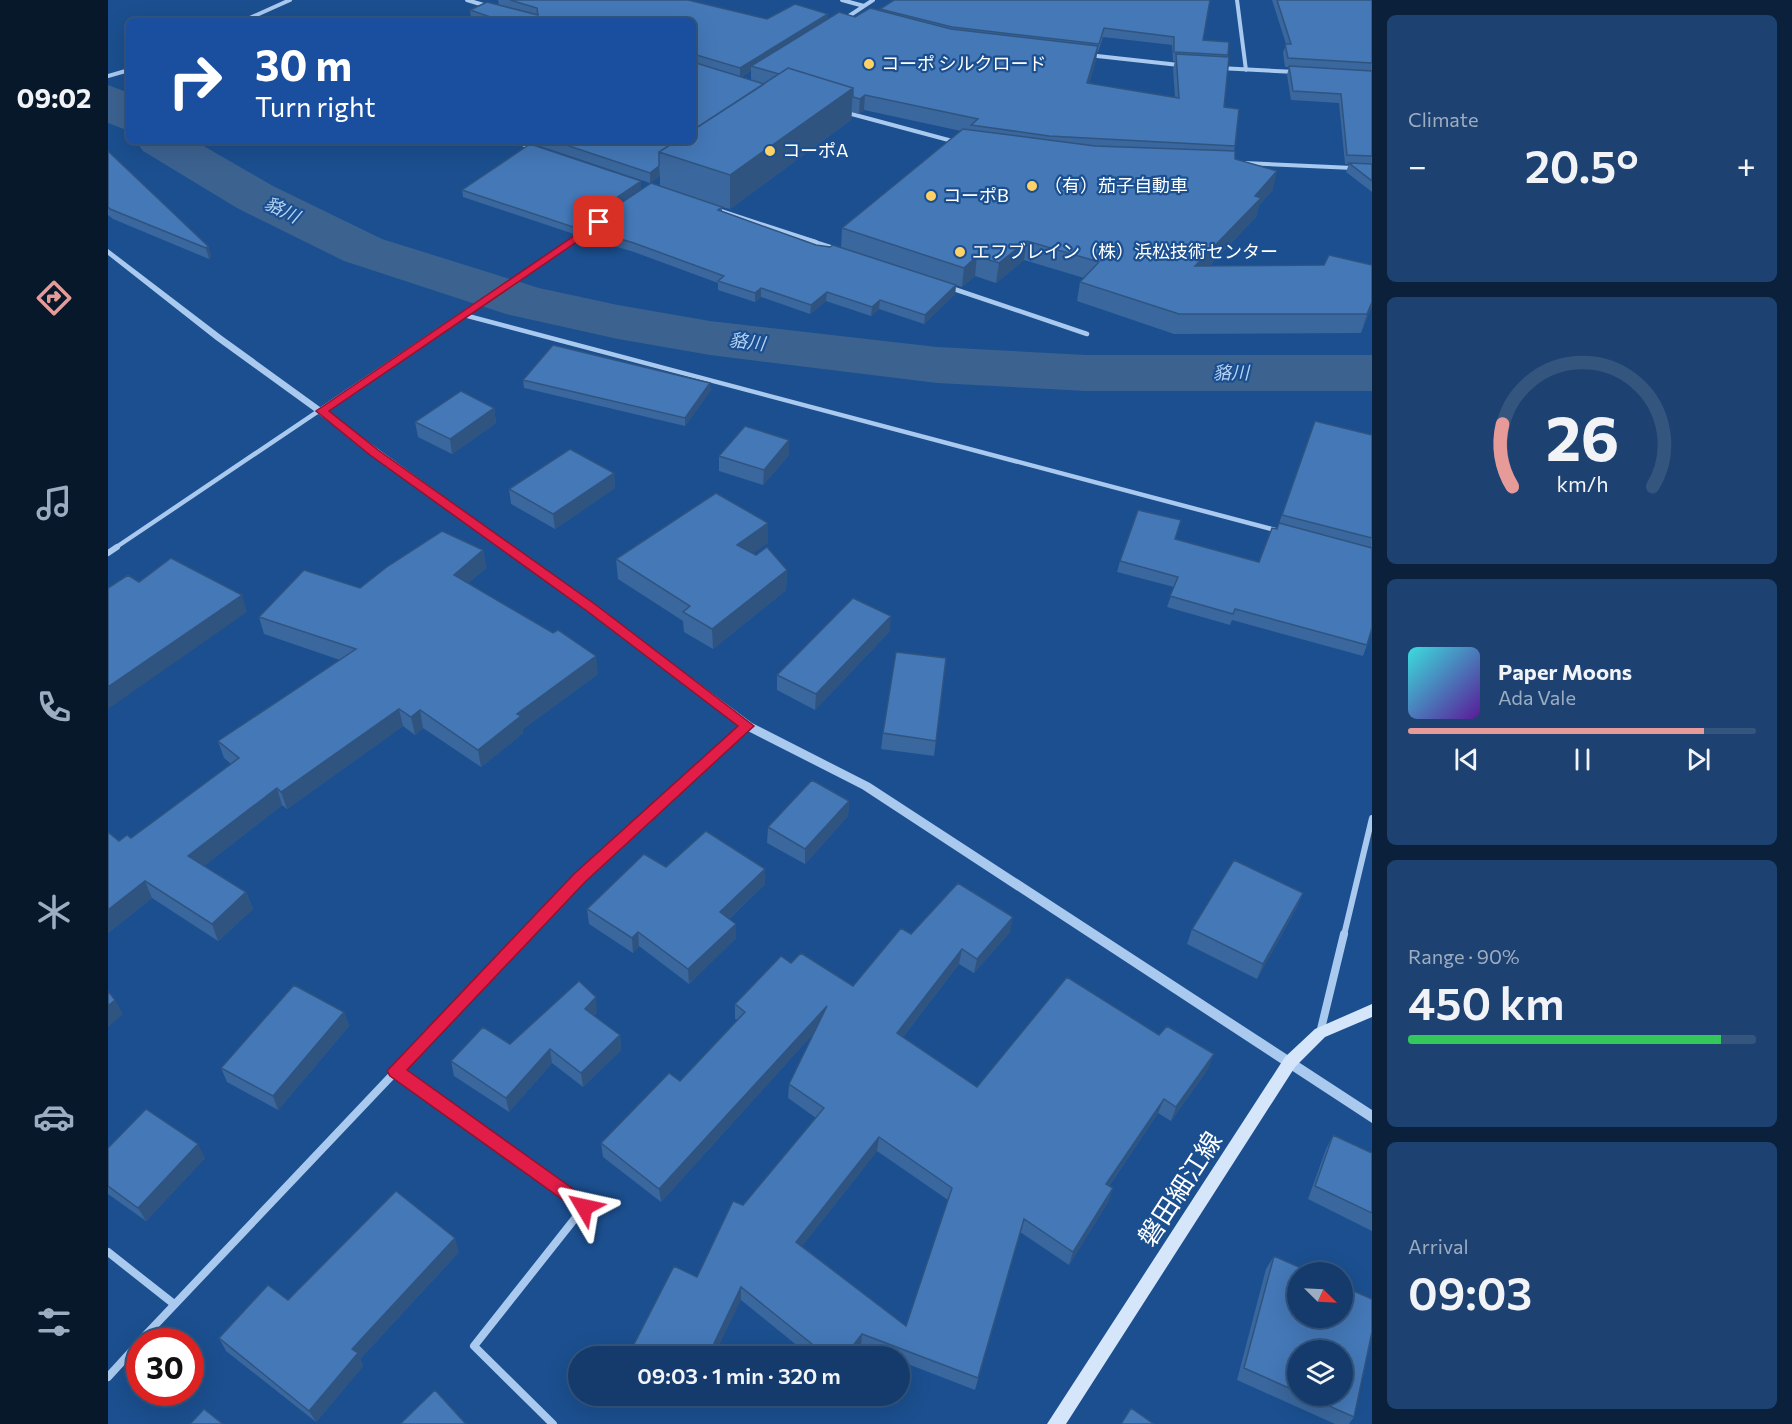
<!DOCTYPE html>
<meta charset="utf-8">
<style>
body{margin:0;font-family:Commissioner,"Noto Sans JP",sans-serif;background:#1d4271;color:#f1f3f6;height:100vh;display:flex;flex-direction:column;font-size:22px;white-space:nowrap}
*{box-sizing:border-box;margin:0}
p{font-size:20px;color:#9dadc1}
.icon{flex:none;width:33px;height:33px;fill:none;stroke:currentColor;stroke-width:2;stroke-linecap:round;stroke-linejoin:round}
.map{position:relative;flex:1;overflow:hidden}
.sheet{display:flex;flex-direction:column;gap:15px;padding:15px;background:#0b203b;width:420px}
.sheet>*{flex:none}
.banner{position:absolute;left:18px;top:18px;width:570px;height:126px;border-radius:9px;box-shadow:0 6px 24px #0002,0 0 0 2px #33557e;background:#1a4fa0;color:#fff;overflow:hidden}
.needle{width:39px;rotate:114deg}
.tools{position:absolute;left:1179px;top:1262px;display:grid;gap:12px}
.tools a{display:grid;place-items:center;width:66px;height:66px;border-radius:50%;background:#143b6b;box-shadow:0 6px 24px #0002,0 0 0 2px #33557e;font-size:30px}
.speed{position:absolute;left:18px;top:1328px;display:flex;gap:12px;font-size:30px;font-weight:700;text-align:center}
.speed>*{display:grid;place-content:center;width:78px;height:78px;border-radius:50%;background:#143b6b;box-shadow:0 6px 24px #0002,0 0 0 2px #33557e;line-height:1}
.speed .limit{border:9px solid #d22;background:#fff;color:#111}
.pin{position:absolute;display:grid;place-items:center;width:51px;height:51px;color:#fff;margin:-26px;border-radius:12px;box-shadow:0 3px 9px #0006}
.me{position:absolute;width:66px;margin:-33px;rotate:306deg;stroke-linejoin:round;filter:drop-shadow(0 0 4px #0008)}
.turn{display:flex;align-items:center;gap:21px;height:126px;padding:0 30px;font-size:27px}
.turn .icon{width:78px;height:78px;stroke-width:2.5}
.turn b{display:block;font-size:42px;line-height:51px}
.big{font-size:45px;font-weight:600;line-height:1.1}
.sheet .tile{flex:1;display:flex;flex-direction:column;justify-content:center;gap:9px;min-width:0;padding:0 21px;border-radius:9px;background:#1d4271}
.sheet .dial{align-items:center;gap:0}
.dial svg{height:156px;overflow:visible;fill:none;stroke:#33557e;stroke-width:7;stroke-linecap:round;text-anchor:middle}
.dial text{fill:#f1f3f6;stroke:none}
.song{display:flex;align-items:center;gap:18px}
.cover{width:72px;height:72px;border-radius:9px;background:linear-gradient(135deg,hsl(180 70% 55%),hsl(270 70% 35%))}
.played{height:6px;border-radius:3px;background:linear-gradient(90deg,#e69b98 85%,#33557e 85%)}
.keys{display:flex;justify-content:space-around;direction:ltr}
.heat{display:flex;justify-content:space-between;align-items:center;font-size:33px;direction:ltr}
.charge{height:9px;border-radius:4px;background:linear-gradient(90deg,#34c759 90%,#33557e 0)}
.trip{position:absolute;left:460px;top:1346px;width:342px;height:60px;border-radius:30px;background:#143b6b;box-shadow:0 6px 24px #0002,0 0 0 2px #33557e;font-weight:600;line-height:60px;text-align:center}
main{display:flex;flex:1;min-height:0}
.tab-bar{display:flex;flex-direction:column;width:108px;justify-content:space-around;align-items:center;background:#08182b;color:#9dadc1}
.tab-bar .icon{width:42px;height:42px}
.tab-bar .selected{color:#e69b98}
.tab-bar b{font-size:27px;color:#f1f3f6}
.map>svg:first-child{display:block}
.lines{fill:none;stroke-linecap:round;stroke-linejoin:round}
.river{fill:#3c6290;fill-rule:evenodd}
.minor-far3{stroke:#a9c9ee;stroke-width:4}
.minor-far2{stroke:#a9c9ee;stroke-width:4.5}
.minor-far1{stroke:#a9c9ee;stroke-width:6}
.minor{stroke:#a9c9ee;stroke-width:8}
.tertiary{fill:#a9c9ee;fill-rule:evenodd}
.secondary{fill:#d6e6fa;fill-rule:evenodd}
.wall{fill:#3a679d;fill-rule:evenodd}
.shaded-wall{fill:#305480}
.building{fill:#4478b7;stroke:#305480;stroke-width:1.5;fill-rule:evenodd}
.route{fill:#e11d48;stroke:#92132f;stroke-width:1.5}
.poi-dot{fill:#ffd166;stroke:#1b4f8f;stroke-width:2}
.labels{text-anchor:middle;stroke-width:4.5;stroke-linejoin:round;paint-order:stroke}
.far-poi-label{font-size:18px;fill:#fff;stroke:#1b4f8f;text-anchor:start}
.far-water-label{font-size:18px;font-style:italic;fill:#b5d3f5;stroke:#1b4f8f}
.near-street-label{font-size:26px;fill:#fff;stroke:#1b4f8f}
</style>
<main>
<nav class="tab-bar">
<b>09:02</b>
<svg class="icon selected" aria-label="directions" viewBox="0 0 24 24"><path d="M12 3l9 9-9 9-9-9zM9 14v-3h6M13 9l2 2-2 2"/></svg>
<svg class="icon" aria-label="music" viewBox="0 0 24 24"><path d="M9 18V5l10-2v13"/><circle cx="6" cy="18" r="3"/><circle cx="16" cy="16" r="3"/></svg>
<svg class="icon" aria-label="phone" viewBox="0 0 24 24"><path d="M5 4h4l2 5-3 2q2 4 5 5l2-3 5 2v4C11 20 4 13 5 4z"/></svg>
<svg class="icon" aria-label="climate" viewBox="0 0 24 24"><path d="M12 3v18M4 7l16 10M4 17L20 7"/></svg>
<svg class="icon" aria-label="car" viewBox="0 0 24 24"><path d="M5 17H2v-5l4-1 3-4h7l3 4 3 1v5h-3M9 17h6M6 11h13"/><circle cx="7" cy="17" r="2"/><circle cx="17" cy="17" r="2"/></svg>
<svg class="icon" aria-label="filters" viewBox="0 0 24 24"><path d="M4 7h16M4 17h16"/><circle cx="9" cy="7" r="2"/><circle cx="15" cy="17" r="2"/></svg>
</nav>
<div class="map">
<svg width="1264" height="1424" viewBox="0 0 1264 1424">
<rect width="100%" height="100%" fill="#1b4f8f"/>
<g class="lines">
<!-- river -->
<path class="river" d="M0,85L21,93V131L0,123Z
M28,141H87L165,186L274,239L431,288L510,305L602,321L829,347L978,355H1264V391H978L829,383L602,355L510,339L398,314L236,261L129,208L35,151Z"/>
<!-- minor-far3 -->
<path class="minor-far3" d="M359,0L379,6
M734,0L756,6
M1129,0L1138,70
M735,20L765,0
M135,21L182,0
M980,55L1071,65
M1111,68L1188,72
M0,76L21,70
M736,112L848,142
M405,141L427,148
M1136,163L1245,168
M607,209L708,242
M461,242L481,229"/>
<!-- minor-far2 -->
<path class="minor-far2" d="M703,241L728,249
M840,287L979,334
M356,315L1171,531
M7,548L463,241"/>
<!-- minor-far1 -->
<path class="minor-far1" d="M0,553L9,547
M417,935L471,878L640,726
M1236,935L1264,818"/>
<!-- minor -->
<path class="minor" d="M1212,1033L1236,934
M287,1071L476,1207L366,1346L445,1424
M0,1252L66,1304
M32,1341L418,934
M0,1377L32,1342"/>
<!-- tertiary -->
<path class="tertiary" d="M0,249L114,336L487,606L644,723L762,783L1264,1110V1123L754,789L636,729L481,610L108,340L0,255Z"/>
<!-- secondary -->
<path class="secondary" d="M1264,1004V1017L1217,1037L1187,1067L958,1424H939L1177,1057L1207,1029Z"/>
</g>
<!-- wall -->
<path class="wall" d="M390,0H580L659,19L720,14V19L747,17L771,11L772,9L786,0L1095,40L1121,42L1116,107L1127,146L1126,151L1127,159L1165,190L1151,205L1148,217L1101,266L1264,265V306L1253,333L1066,334L969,301L972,282L976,278L916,260L888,283L867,276L854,287L733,247L734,228L853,131L756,110L751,114L744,112L743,120L622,209L614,207V211L708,245L848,285L847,294L816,324L771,309L763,316L718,301L702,314L653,297L647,302L610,290V283L526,252L476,237L475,228L552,186V176L542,183L432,146L431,141H585V21H369L363,19L362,10L391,5ZM995,37L1064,45L1065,61H1067L1065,69L1067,97L981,84L988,60L989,52H990ZM643,71V80L633,77Z
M1164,0H1264V192L1238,172L1241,164H1237L1231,103L1183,100L1179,75L1181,67H1177L1175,53L1178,44Z
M0,151L100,246L103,256L101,259L5,219L0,215Z
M533,188L466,234L355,197L354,190Z
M415,380L603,390L577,426L416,388Z
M386,408L388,423L344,454L310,437L307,422Z
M1207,421L1264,435V628L1259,645L1255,656L1124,620L1122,625L1059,607L1066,587L1009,572L1012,561L1068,539L1151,562L1169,529Z
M681,440V455L655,485L611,471V456Z
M506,473L507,488L447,529L403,504L401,489Z
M660,523V543L645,553L679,570L678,590L605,649L576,632L575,621L510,579L508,559Z
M375,550L378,568L360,583L490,674L415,729V733L373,767L315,728L307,735L295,726L179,809L174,805L96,866L138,892L145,909L110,941L44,898L0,933V832L11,841L23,838L123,764L116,758L110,741L232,660L156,634L151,617L252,588Z
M782,631L707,710L669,690V675Z
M838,658L826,756L773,749L775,733Z
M741,801L740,816L697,864L659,843L660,827Z
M558,867L657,869V884L621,919L628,924V938L581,984L531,946L525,953L481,924L479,909Z
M1195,893L1189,907L1149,979L1079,944L1084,929Z
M902,932L866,973L851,964L795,1037L869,1087L1100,1069L1063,1121L1050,1113L1001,1186L1005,1188L1000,1202L961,1265L912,1232L867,1390L792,1361V1356H779L753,1346L745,1356H702L633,1300L589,1277L635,1205L708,1118L680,1098L681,1084L705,1034L553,1202L495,1157L493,1143L572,1081L630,1020L627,1019V1004L683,963L745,986L803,934ZM769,1151L840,1200L798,1326L694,1246Z
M489,1011L486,1016L512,1035L513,1050L475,1087L444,1063L401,1112L346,1076L343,1061L402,1044Z
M236,1012L241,1026L170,1110L119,1082L113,1068Z
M1225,1135L1264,1153V1231L1200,1199L1218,1149Z
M0,1148L97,1158L38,1221L0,1194Z
M351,1252L252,1359L255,1366L208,1422L118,1351L111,1338L180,1300Z
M1166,1256L1246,1417L1241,1424H1227L1129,1380L1158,1269ZM1190,1350L1234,1395H1190Z
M556,1395H587L582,1407Z"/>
<!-- shaded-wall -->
<path class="shaded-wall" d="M720,14V23L643,66V71L632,77V68Z
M990,46L988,60L977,98L979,83Z
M745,88L743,120L622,209V175Z
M757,95L756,110L751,114L752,99Z
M551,166L552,176L542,183V173Z
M1169,171L1165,190L1151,205L1148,217L1082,285L1087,266Z
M533,181V188L466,234L465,227Z
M919,241L916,260L888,283L891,263Z
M100,246L103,256L101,259L98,248Z
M869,256L867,276L854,287L856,268Z
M848,285L847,294L816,324L817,315Z
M653,288V297L647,302V293Z
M719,292L718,301L702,314L703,305Z
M772,300L771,309L763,316L764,307Z
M1264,302V306L1253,333L1259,314Z
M602,383L603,390L577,426V418Z
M386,408L388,423L344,454L342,439Z
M681,440V455L655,485L656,470Z
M506,473L507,488L447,529L445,514Z
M660,523V543L629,565V545Z
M375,550L378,568L349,592L346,575Z
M679,570L678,590L605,649L604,629Z
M134,595L139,612L0,709V687Z
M783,616L782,631L707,710L708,694Z
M488,656L490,674L415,729V733L373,767L370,750L409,714Z
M291,709L295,726L179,809L173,792Z
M312,710L315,728L307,735L303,717Z
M169,788L174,805L87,873L80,856Z
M741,801L740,816L697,864V849Z
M657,869V884L612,927V912Z
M37,881L44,898L0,933V910Z
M138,892L145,909L110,941L104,924Z
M1195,893L1189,907L1149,979L1155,964Z
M905,917L902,932L866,973L869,959Z
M628,924V938L581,984L580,969Z
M530,932L531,946L525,953L524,938Z
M854,949L851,964L787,1047L789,1033Z
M488,997L489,1011L479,1024L477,1009Z
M7,1000L15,1014L0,1027V1006Z
M719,1006L718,1020L553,1202L551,1189Z
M236,1012L241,1026L170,1110L165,1096Z
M512,1035L513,1050L475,1087L473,1073Z
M442,1049L444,1063L401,1112L398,1098Z
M1106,1054L1100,1069L1063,1121L1068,1107Z
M1056,1099L1050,1113L993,1197L998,1184Z
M771,1137L769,1151L687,1255L688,1242Z
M90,1144L97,1158L38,1221L30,1208Z
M1005,1188L1000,1202L961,1265L965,1252Z
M347,1238L351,1252L252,1359L255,1366L208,1422L201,1411L244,1349Z
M633,1287V1300L606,1356H600Z
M754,1334L753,1346L745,1356H737Z
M581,1395H587L582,1407Z"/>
<!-- building -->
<path class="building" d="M402,0H580L659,19L687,4L720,14L632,68L585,54V21H388L391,20L362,10L379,2L430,15L429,8Z
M786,0H1102L1095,40L1121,42L1120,55L1066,52V37L996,28L991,44L844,27L772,9Z
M1169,0H1264V63L1180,58L1177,44H1183Z
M762,8L843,29L990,46L979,83L1071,98L1068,54L1121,57L1116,107L1131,109L1127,146L941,136L863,125L870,119L757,95L752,99L745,97V88L680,68L671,74L643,66L731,12L747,17Z
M585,62L656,84L585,130Z
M1181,66L1264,71V156L1239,155L1233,94L1185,91Z
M680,68L745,88L622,175L551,152L568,141H585V130Z
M855,129L987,146L1127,151V159L1169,171L1147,196L1153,198L1087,266L1216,265L1221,255L1264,265V302L1259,314H1071L972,282L991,262L919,241L891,263L869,256L856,268L734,228Z
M446,141H568L551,152V166L542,173Z
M422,144L533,181L465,227L354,190Z
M0,151L100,246L98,248L2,209L0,207Z
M1241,163L1264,164V181Z
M543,183L614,207L610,210L708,245L722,247L725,245L848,285L817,315L772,300L764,307L719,292L703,305L653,288L647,293L610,281L616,276L526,243L475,228Z
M445,345L602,383L577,418L415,380Z
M353,391L386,408L342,439L307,422Z
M1207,421L1264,435V538L1174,515Z
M637,426L681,440L656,470L611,456Z
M462,449L506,473L445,514L401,489Z
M608,493L660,523L629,545L648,555L659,547L679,570L604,629L575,612L582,606L508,559Z
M1030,510L1073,520L1067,539L1151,562L1164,528L1169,529L1171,523L1264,548V628L1259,645L1127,609L1125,614L1062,596L1070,577L1012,561Z
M334,531L375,550L346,575L445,633L450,630L488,656L409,714L413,716L370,750L312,710L303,717L291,709L173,792L169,788L80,856L138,892L104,924L37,881L0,910V832L11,841L19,835L23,838L131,758L110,741L248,649L151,617L196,570L252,588L280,566Z
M63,558L134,595L0,687V588L20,575L31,582Z
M745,598L783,616L708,694L669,675Z
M788,652L838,658L828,741L775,733Z
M704,780L741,801L697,849L660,827Z
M598,831L657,869L612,912L628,924L580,969L530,932L524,938L479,909L536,854L558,867Z
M1126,860L1195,893L1155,964L1084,929Z
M850,883L905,917L869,959L854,949L789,1033L869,1087L959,977L1051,1035L1059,1026L1106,1054L1068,1107L1056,1099L998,1184L1005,1188L965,1252L916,1219L870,1378L754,1334L737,1356H719L633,1287L600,1356H520L566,1266L589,1277L625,1201L635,1205L716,1108L681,1084L719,1006L551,1189L493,1143L561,1073L572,1081L637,1012L627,1004L673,956L683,963L693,953L745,986L793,928L803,934ZM771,1137L844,1188L798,1326L688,1242Z
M471,981L488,997L477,1009L512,1035L473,1073L442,1049L398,1098L343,1061L375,1027L402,1044Z
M186,985L236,1012L165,1096L113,1068Z
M0,991L7,1000L0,1006Z
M38,1109L90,1144L30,1208L0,1186V1148Z
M1225,1135L1264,1153V1213L1207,1186Z
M288,1191L347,1238L244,1349L250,1353L201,1411L111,1338L160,1285L180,1300Z
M1166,1256L1202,1272H1190V1317H1234V1286L1264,1299V1332L1246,1417L1196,1395H1234V1350H1190V1392L1136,1368Z
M327,1390L358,1424H292Z
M1023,1408L1046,1424H1013Z
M96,1409L115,1424H82Z"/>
<!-- route -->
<path class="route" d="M491,219L496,222L495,224L221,411L270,450L488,605L646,726L477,882L299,1070L482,1201L485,1207L482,1213L476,1215L282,1076L279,1071L466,874L630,726L479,611L262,455L208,411Z"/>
<!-- markers -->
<g class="poi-dot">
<circle cx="761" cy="64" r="6"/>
<circle cx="662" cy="151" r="6"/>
<circle cx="924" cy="186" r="6"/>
<circle cx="823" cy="196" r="6"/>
<circle cx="852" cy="252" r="6"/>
</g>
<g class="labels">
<!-- far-poi labels -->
<g class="far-poi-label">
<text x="773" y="70">コーポ シルクロード</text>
<text x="674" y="157">コーポA</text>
<text x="936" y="192">（有）茄子自動車</text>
<text x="835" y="202">コーポB</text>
<text x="864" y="258">エフブレイン（株）浜松技術センター</text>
</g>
<!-- far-water labels -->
<g class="far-water-label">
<text transform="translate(174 210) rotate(26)" y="6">貉川</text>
<text transform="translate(639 342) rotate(7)" y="6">貉川</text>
<text x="1123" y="379">貉川</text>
</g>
<!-- near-street labels -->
<g class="near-street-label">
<text transform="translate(1072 1189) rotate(-57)" y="9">磐田細江線</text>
</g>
</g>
</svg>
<div class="tools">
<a><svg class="needle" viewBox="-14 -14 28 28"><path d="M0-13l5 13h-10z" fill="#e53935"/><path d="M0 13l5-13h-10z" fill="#9dadc1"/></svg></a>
<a><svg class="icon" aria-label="layers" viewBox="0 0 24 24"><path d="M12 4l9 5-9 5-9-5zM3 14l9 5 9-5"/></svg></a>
</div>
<div class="speed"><div class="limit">30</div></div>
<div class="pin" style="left:491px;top:222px;background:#d93025"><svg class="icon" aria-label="arrive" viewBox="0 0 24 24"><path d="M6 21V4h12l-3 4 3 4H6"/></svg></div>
<svg class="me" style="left:476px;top:1207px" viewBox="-20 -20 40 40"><path d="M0-17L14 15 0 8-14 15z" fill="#e11d48" stroke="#fff" stroke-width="4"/></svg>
<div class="trip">09:03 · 1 min · 320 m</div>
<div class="banner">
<div class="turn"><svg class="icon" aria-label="right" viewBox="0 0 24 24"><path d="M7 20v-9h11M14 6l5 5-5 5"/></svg><div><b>30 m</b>Turn right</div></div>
</div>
</div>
<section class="sheet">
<div class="tile"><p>Climate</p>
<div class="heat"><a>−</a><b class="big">20.5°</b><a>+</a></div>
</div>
<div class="tile dial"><svg viewBox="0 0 100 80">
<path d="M14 69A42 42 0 1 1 86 69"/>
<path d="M14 69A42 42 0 0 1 9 37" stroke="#e69b98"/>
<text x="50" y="56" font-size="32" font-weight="700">26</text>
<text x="50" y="72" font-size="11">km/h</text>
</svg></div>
<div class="tile">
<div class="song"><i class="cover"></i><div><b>Paper Moons</b><p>Ada Vale</p></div></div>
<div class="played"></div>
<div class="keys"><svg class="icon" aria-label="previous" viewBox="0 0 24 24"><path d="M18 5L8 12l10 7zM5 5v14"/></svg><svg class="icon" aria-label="pause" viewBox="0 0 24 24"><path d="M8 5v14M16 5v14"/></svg><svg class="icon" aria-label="next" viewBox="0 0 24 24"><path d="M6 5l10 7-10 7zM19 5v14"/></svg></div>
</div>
<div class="tile"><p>Range · 90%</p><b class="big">450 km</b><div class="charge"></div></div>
<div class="tile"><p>Arrival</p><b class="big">09:03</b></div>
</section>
</main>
